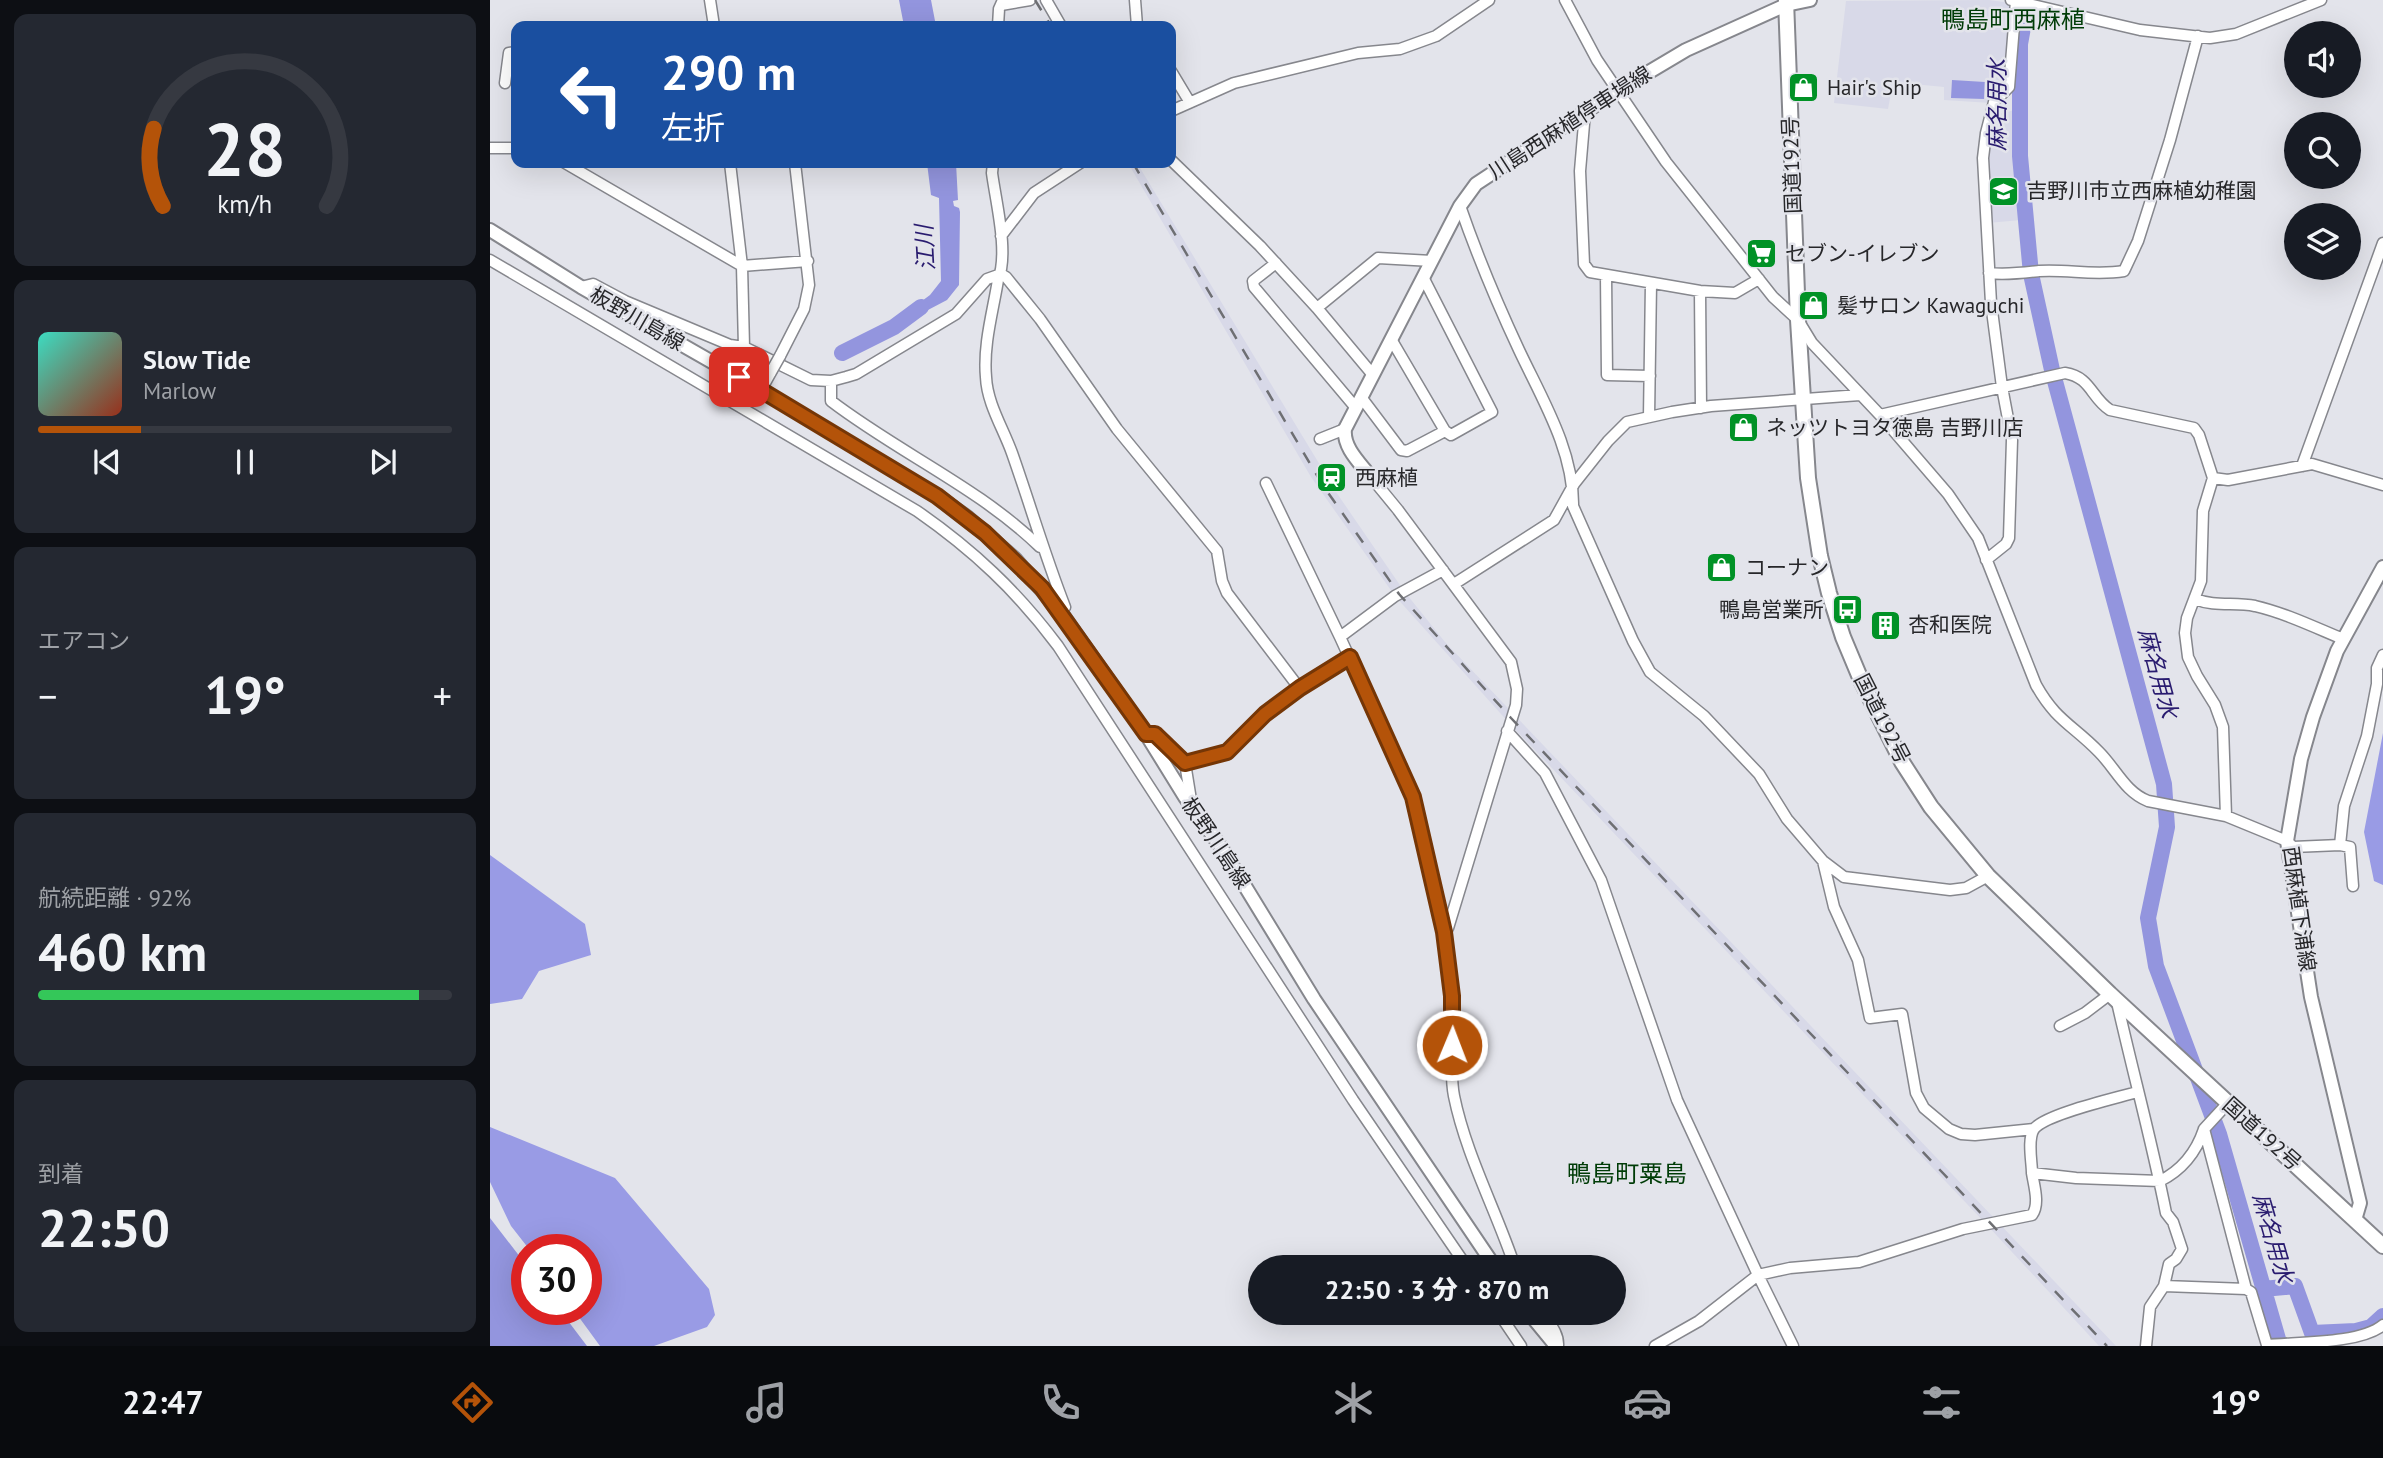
<!DOCTYPE html>
<html lang="ja">
<meta charset="utf-8">
<style>
body{margin:0;font-family:"PT Sans","Noto Sans JP",sans-serif;background:#242831;color:#f1f3f6;height:100vh;display:flex;flex-direction:column;font-size:26px;white-space:nowrap}
*{box-sizing:border-box;margin:0}
p{font-size:23px;color:#9ea1a6}
.icon{flex:none;width:38px;height:38px;fill:none;stroke:currentColor;stroke-width:2;stroke-linecap:round;stroke-linejoin:round}
.map{position:relative;flex:1;overflow:hidden}
.sheet{display:flex;flex-direction:column;gap:14px;padding:14px;background:#0d0f14;width:490px}
.sheet>*{flex:none}
.banner{position:absolute;left:21px;top:21px;width:665px;height:147px;border-radius:14px;box-shadow:0 7px 28px #0002;background:#1a4fa0;color:#fff;overflow:hidden}
.buttons{position:absolute;left:1794px;top:21px;display:grid;gap:14px}
.buttons a{display:grid;place-items:center;width:77px;height:77px;border-radius:50%;background:#171b24;box-shadow:0 7px 28px #0002;font-size:35px}
.speed{position:absolute;left:21px;top:1234px;display:flex;gap:14px;font-size:35px;font-weight:700;text-align:center}
.speed>*{display:grid;place-content:center;width:91px;height:91px;border-radius:50%;background:#171b24;box-shadow:0 7px 28px #0002;line-height:1}
.speed .limit{border:10px solid #d22;background:#fff;color:#111}
.pin{position:absolute;display:grid;place-items:center;width:60px;height:60px;color:#fff;margin:-30px;border-radius:14px;box-shadow:0 4px 10px #0006}
.me{position:absolute;width:77px;margin:-38px;rotate:1deg;stroke-linejoin:round;filter:drop-shadow(0 0 5px #0008)}
.turn{display:flex;align-items:center;gap:24px;height:147px;padding:0 35px;font-size:32px}
.turn .icon{width:91px;height:91px;stroke-width:2.5}
.turn b{display:block;font-size:49px;line-height:60px}
.big{font-size:52px;font-weight:800;line-height:1.1}
.sheet .tile{flex:1;display:flex;flex-direction:column;justify-content:center;gap:10px;min-width:0;padding:0 24px;border-radius:14px;background:#242831}
.sheet .dial{align-items:center;gap:0}
.dial svg{height:182px;overflow:visible;fill:none;stroke:#363941;stroke-width:7;stroke-linecap:round;text-anchor:middle}
.dial text{fill:#f1f3f6;stroke:none}
.song{display:flex;align-items:center;gap:21px}
.cover{width:84px;height:84px;border-radius:10px;background:linear-gradient(135deg,hsl(170 70% 55%),hsl(10 70% 35%))}
.played{height:7px;border-radius:4px;background:linear-gradient(90deg,#b45309 25%,#363941 25%)}
.keys{display:flex;justify-content:space-around;direction:ltr}
.heat{display:flex;justify-content:space-between;align-items:center;font-size:38px;direction:ltr}
.charge{height:10px;border-radius:5px;background:linear-gradient(90deg,#34c759 92%,#363941 0)}
.trip{position:absolute;left:758px;top:1255px;width:378px;height:70px;border-radius:35px;background:#171b24;box-shadow:0 7px 28px #0002;font-weight:800;line-height:70px;text-align:center}
.menu{display:flex;height:112px;justify-content:space-around;align-items:center;background:#090b0e;color:#9ea1a6}
.menu .icon{width:49px;height:49px}
.menu .active{color:#b45309}
.menu b{font-size:32px;color:#f1f3f6}
main{display:flex;flex:1;min-height:0}
.map>svg:first-child{display:block}
.built{fill:#d8d9e8}
.forest{fill:#999be5}
.water{fill:#9395de}
.lines{fill:none;stroke-linecap:round;stroke-linejoin:round}
.river{stroke:#9395de;stroke-width:16}
.minor-casing{stroke:#86878d;stroke-width:13}
.major-casing{stroke:#86878d;stroke-width:16}
.highway-casing{stroke:#86878d;stroke-width:18}
.minor{stroke:#fff;stroke-width:10}
.major{stroke:#fff;stroke-width:12}
.highway{stroke:#fff;stroke-width:14}
.rail{stroke:#6e6f73;stroke-width:2.5;stroke-dasharray:12 12;stroke-linecap:butt}
.minor-bridge-casing{stroke:#86878d;stroke-width:13;stroke-linecap:butt}
.minor-bridge{stroke:#fff;stroke-width:10}
.route-casing{stroke:#753606;stroke-width:18}
.route{stroke:#b45309;stroke-width:12}
.labels{text-anchor:middle;stroke-width:5;stroke-linejoin:round;paint-order:stroke}
.poi-label{font-size:21px;fill:#27272a;stroke:#e3e4eb;text-anchor:start}
.street-label{font-size:21px;fill:#27272a;stroke:#e3e4eb}
.water-label{font-size:23px;font-style:italic;fill:#291b6f;stroke:#e3e4eb}
.quarter-label{font-size:24px;fill:#003c07;stroke:#e3e4eb}
</style>
<main>
<section class="sheet">
<div class="tile dial"><svg viewBox="0 0 100 80">
<path d="M14 69A42 42 0 1 1 86 69"/>
<path d="M14 69A42 42 0 0 1 10 35" stroke="#b45309"/>
<text x="50" y="56" font-size="32" font-weight="700">28</text>
<text x="50" y="72" font-size="11">km/h</text>
</svg></div>
<div class="tile">
<div class="song"><i class="cover"></i><div><b>Slow Tide</b><p>Marlow</p></div></div>
<div class="played"></div>
<div class="keys"><svg class="icon" aria-label="previous" viewBox="0 0 24 24"><path d="M18 5L8 12l10 7zM5 5v14"/></svg><svg class="icon" aria-label="pause" viewBox="0 0 24 24"><path d="M8 5v14M16 5v14"/></svg><svg class="icon" aria-label="next" viewBox="0 0 24 24"><path d="M6 5l10 7-10 7zM19 5v14"/></svg></div>
</div>
<div class="tile"><p>エアコン</p>
<div class="heat"><a>−</a><b class="big">19°</b><a>+</a></div>
</div>
<div class="tile"><p>航続距離 · 92%</p><b class="big">460 km</b><div class="charge"></div></div>
<div class="tile"><p>到着</p><b class="big">22:50</b></div>
</section>
<div class="map">
<svg width="1893" height="1346" viewBox="0 0 1893 1346">
<rect width="100%" height="100%" fill="#e3e4eb"/>
<!-- built -->
<path class="built" d="M1499,0L1521,3L1515,89L1501,103L1454,100V87L1403,82L1398,109L1344,103L1356,1Z
M1525,110L1531,220L1498,223L1496,162L1504,115Z
M638,163H647L833,470L841,465L852,483L844,489L914,591L955,642L1626,1346H1609L1497,1225L1020,724L905,596L821,477Z"/>
<!-- forest -->
<path class="forest" d="M1893,733V885L1884,881L1874,832Z
M0,855L95,924L101,955L49,971L32,999L0,1004Z
M0,1127L125,1178L219,1289L225,1315L217,1327L164,1346H110L83,1309H96V1250L39,1249L21,1226L0,1182Z"/>
<!-- water -->
<path class="water" d="M409,0H441L446,26H414Z
M1462,80L1495,82L1494,99L1461,98Z
M437,163H466L468,200L463,201L464,206L469,208L470,212L469,285L457,300L417,321L413,315L440,295L451,281L449,198L441,195Z
M0,1218L37,1266V1309H69L97,1346H0Z"/>
<g class="lines">
<!-- river -->
<path class="river" d="M1538,0L1530,44V156L1541,274L1562,370L1674,784L1677,827L1658,918L1666,966L1729,1134L1790,1346
M352,353L404,327L431,307
M1773,1289L1805,1286L1822,1333L1866,1331L1881,1327L1893,1316"/>
<defs>
<path id="minor" d="M220,0L224,26
M556,0L571,26
M645,0L647,26
M1075,0L1107,60L1176,162L1283,297L1308,320L1322,343L1390,415L1458,494L1488,538L1546,685C1566,721 1583,725 1609,752C1626,769 1635,792 1658,801L1736,816L1797,841L1803,847L1850,845L1860,847L1863,886
M1521,0L1650,30L1720,38L1746,34L1831,0
M511,5L540,0
M508,26L509,9L513,0
M681,71L699,101
M15,83L19,53L26,52
M681,111L744,83L868,53L910,49L946,36L999,0
M1095,112L1090,171L1094,264L1100,272L1210,291L1245,293L1269,279
M0,148H26
M681,160L770,246L827,308L883,375
M75,163L252,266L318,261
M240,163L252,266L254,347
M503,163L502,173C506,203 519,253 508,280C503,311 493,345 496,377C497,403 513,428 522,453C540,504 555,556 575,607L570,611
M970,206C987,255 1007,303 1029,350C1052,399 1084,451 1083,506L1143,641L1160,672L1214,716L1269,774L1297,819L1333,861L1354,877L1460,890L1476,888L1498,876
M511,236L544,193L590,163
M0,260L427,511C483,550 527,591 568,646L863,1100L977,1267
M786,263L763,281L764,287L866,408
M1499,273C1516,275 1532,273 1549,271C1578,269 1604,276 1634,271L1648,241L1680,140L1708,36
M511,274L516,277L550,319L627,429L727,551L732,581L737,593L810,689
M1116,275L1117,375L1160,376
M91,287L103,284L135,301L240,345L254,347L321,380L341,381L356,377L366,374L466,314L497,279L511,274
M1210,291L1211,408
M827,308L888,258L942,261
M901,339L955,431L961,435L1002,412L933,277
M290,356L314,309L319,285L305,163
M341,381V401C409,453 488,487 550,547
M271,390L281,372
M871,397L911,450L917,451L955,431
M1390,415L1575,373C1601,377 1601,398 1620,410L1704,428L1709,435L1723,478L1738,480L1822,464L1893,485
M1159,417L1161,283
M830,439L855,429
M1812,466L1893,243
M876,471L908,510L1021,662L1027,689L1026,705L958,928L954,931C957,962 962,991 963,1022C964,1047 959,1071 964,1096C976,1155 1006,1210 1025,1267
M1723,478L1713,511L1711,581L1697,618L1695,633L1698,657L1707,676L1725,705L1733,727L1736,816
M776,483L850,637L923,797L954,931
M1496,560L1516,544L1519,538L1522,440L1512,387L1501,303L1493,158L1496,133L1504,102L1519,87L1526,1
M964,584L1064,520L1084,484L1118,441L1137,422L1182,412L1221,406L1370,395
M1705,599C1725,607 1744,602 1765,606C1795,613 1824,627 1853,639
M850,637L905,596L953,570
M1017,731L1055,773L1111,880L1187,1100L1268,1275L1209,1321L1165,1346
M656,734H665L695,763L737,752L775,714L810,689L860,657
M695,763L702,806
M1850,845L1854,806L1877,736L1887,684V668L1893,655
M1333,861L1344,907L1368,960L1380,1018L1412,1014L1426,1093L1434,1108L1459,1129L1471,1134L1485,1135L1544,1129
M1627,1002C1643,1073 1662,1142 1676,1213L1683,1222L1692,1249L1686,1259L1679,1264L1674,1286L1660,1307L1656,1346
M1570,1026L1595,1013L1620,994
M1738,1103L1714,1129L1756,1289L1761,1292L1777,1345C1808,1342 1870,1344 1893,1325
M1542,1173C1542,1162 1537,1139 1544,1129C1555,1114 1627,1098 1647,1092
M1674,1286L1756,1289
M1008,1312L1031,1346
M1052,1312C1059,1323 1069,1333 1068,1346
M1303,1346L1268,1275L1300,1268L1369,1262L1473,1229L1542,1215C1550,1204 1544,1186 1542,1173L1586,1178L1670,1181C1692,1170 1706,1153 1714,1129"/>
<path id="major" d="M0,230L91,287L271,390L447,496L477,517L525,559L570,611L656,734L695,797L731,847L824,999L1005,1267
M876,471C866,459 853,445 855,429L970,206L986,184L1127,91L1196,50L1296,5L1320,0
M1865,1220L1870,1203L1821,997L1797,841L1811,759L1823,717L1847,651L1893,567
M1038,1312L1066,1346"/>
<path id="highway" d="M1296,0L1308,320L1318,478L1330,556L1339,593L1353,637L1371,680L1412,762L1441,807L1498,876L1620,994L1893,1246"/>
</defs>
<!-- minor casing -->
<use href="#minor" class="minor-casing"/>
<!-- major casing -->
<use href="#major" class="major-casing"/>
<!-- highway casing -->
<use href="#highway" class="highway-casing"/>
<!-- minor -->
<use href="#minor" class="minor"/>
<!-- major -->
<use href="#major" class="major"/>
<!-- highway -->
<use href="#highway" class="highway"/>
<!-- rail -->
<path class="rail" d="M545,0L561,26
M643,163L832,484L909,594L1021,718L1617,1346"/>
<defs>
<path id="minor-bridge" d="M281,372L290,356"/>
</defs>
<!-- minor-bridge casing -->
<use href="#minor-bridge" class="minor-bridge-casing"/>
<!-- minor-bridge -->
<use href="#minor-bridge" class="minor-bridge"/>
</g>
<g class="lines">
<defs>
<path id="route" d="M249,377L447,496L495,533L552,588L656,734H665L695,763L737,752L775,714L810,688L860,657L923,797L954,932L962,996V1045"/>
</defs>
<!-- route casing -->
<use href="#route" class="route-casing"/>
<!-- route -->
<use href="#route" class="route"/>
</g>
<!-- icons -->
<defs>
<symbol id="shop-square" viewBox="-11 -11 22 22"><rect x="-9" y="-9" width="18" height="18" rx="4" fill="#019226" stroke="#e3e4eb"/><path d="M-5-2.5h2.3a2.7 3.5 0 0 1 5.4 0H5L5.5 6h-11ZM-1.5-2.5h3a1.5 2.3 0 0 0-3 0Z" fill="#fff"/></symbol>
<symbol id="school-square" viewBox="-11 -11 22 22"><rect x="-9" y="-9" width="18" height="18" rx="4" fill="#019226" stroke="#e3e4eb"/><path d="M0-5L7-2L0 1L-7-2ZM-4 1L0 2.5L4 1V4Q0 6-4 4Z" fill="#fff"/></symbol>
<symbol id="supermarket-square" viewBox="-11 -11 22 22"><rect x="-9" y="-9" width="18" height="18" rx="4" fill="#019226" stroke="#e3e4eb"/><path d="M-6-5.5h2.5l.6 2H6L4.5 2H-2.5L-4.4-4H-6ZM-1.5 3.2a1.3 1.3 0 1 0 .1 0ZM3 3.2a1.3 1.3 0 1 0 .1 0Z" fill="#fff"/></symbol>
<symbol id="station-square" viewBox="-11 -11 22 22"><rect x="-9" y="-9" width="18" height="18" rx="4" fill="#019226" stroke="#e3e4eb"/><path d="M-3-6H3Q5-6 5-4V2Q5 4 3 4L4.5 6H3L1.5 4h-3L-3 6H-4.5L-3 4Q-5 4-5 2V-4Q-5-6-3-6ZM-3.5-4v3h7v-3ZM-3.5 1v1.5H-2V1ZM2 1v1.5H3.5V1Z" fill="#fff"/></symbol>
<symbol id="bus-square" viewBox="-11 -11 22 22"><rect x="-9" y="-9" width="18" height="18" rx="4" fill="#019226" stroke="#e3e4eb"/><path d="M-5-6H5V4H4V6H2V4H-2V6H-4V4H-5ZM-3.5-4V0h7V-4ZM-3.5 1.2v1.5H-2V1.2ZM2 1.2v1.5H3.5V1.2Z" fill="#fff"/></symbol>
<symbol id="building-square" viewBox="-11 -11 22 22"><rect x="-9" y="-9" width="18" height="18" rx="4" fill="#019226" stroke="#e3e4eb"/><path d="M-4-6H4V6H1V3H-1V6H-4ZM-2.5-4.3h1.7v1.8h-1.7ZM.8-4.3h1.7v1.8H.8ZM-2.5-1h1.7V.8h-1.7ZM.8-1h1.7V.8H.8Z" fill="#fff"/></symbol>
</defs>
<g fill-rule="evenodd">
<use href="#shop-square" x="1296" y="70" width="35" height="35"/>
<use href="#school-square" x="1496" y="174" width="35" height="35"/>
<use href="#supermarket-square" x="1254" y="236" width="35" height="35"/>
<use href="#shop-square" x="1306" y="288" width="35" height="35"/>
<use href="#shop-square" x="1236" y="410" width="35" height="35"/>
<use href="#station-square" x="824" y="460" width="35" height="35"/>
<use href="#shop-square" x="1214" y="550" width="35" height="35"/>
<use href="#bus-square" x="1340" y="592" width="35" height="35"/>
<use href="#building-square" x="1378" y="608" width="35" height="35"/>
</g>
<g class="labels">
<!-- poi labels -->
<g class="poi-label">
<text x="1337" y="95">Hair's Ship</text>
<text x="1536" y="198">吉野川市立西麻植幼稚園</text>
<text x="1295" y="261">セブン-イレブン</text>
<text x="1347" y="313">髪サロン Kawaguchi</text>
<text x="1276" y="435">ネッツトヨタ徳島 吉野川店</text>
<text x="865" y="485">西麻植</text>
<text x="1255" y="575">コーナン</text>
<text x="1334" y="617" text-anchor="end">鴨島営業所</text>
<text x="1418" y="632">杏和医院</text>
</g>
<!-- street labels -->
<g class="street-label">
<text transform="translate(1080 123) rotate(-33)" y="7">川島西麻植停車場線</text>
<text transform="translate(1302 165) rotate(-92)" y="7">国道192号</text>
<text transform="translate(147 319) rotate(30)" y="7">板野川島線</text>
<text transform="translate(1392 719) rotate(63)" y="7">国道192号</text>
<text transform="translate(726 843) rotate(56)" y="7">板野川島線</text>
<text transform="translate(1809 909) rotate(82)" y="7">西麻植下浦線</text>
<text transform="translate(1772 1134) rotate(42)" y="7">国道192号</text>
</g>
<!-- water labels -->
<g class="water-label">
<text transform="translate(1507 105) rotate(-90)" y="8">麻名用水</text>
<text transform="translate(435 248) rotate(-93)" y="8">江川</text>
<text transform="translate(1668 673) rotate(75)" y="8">麻名用水</text>
<text transform="translate(1783 1238) rotate(74)" y="8">麻名用水</text>
</g>
<!-- quarter labels -->
<g class="quarter-label">
<text x="1523" y="28">鴨島町西麻植</text>
<text x="1137" y="1182">鴨島町粟島</text>
</g>
</g>
</svg>
<div class="buttons">
<a><svg class="icon" aria-label="sound" viewBox="0 0 24 24"><path d="M4 9h4l5-4v14l-5-4H4zM17 9q2 3 0 6"/></svg></a>
<a><svg class="icon" aria-label="search" viewBox="0 0 24 24"><circle cx="10" cy="10" r="6"/><path d="M15 15l6 6"/></svg></a>
<a><svg class="icon" aria-label="layers" viewBox="0 0 24 24"><path d="M12 4l9 5-9 5-9-5zM3 14l9 5 9-5"/></svg></a>
</div>
<div class="speed"><div class="limit">30</div></div>
<div class="pin" style="left:249px;top:377px;background:#d93025"><svg class="icon" aria-label="arrive" viewBox="0 0 24 24"><path d="M6 21V4h12l-3 4 3 4H6"/></svg></div>
<svg class="me" style="left:962px;top:1045px" viewBox="-20 -20 40 40"><circle r="17" fill="#b45309" stroke="#fff" stroke-width="3"/><path d="M0-11L8 9 0 5-8 9z" fill="#fff"/></svg>
<div class="trip">22:50 · 3 分 · 870 m</div>
<div class="banner">
<div class="turn"><svg class="icon" aria-label="left" viewBox="0 0 24 24"><path d="M17 20v-9H6M10 6l-5 5 5 5"/></svg><div><b>290 m</b>左折</div></div>
</div>
</div>
</main>
<nav class="menu">
<b>22:47</b>
<svg class="icon active" aria-label="directions" viewBox="0 0 24 24"><path d="M12 3l9 9-9 9-9-9zM9 14v-3h6M13 9l2 2-2 2"/></svg>
<svg class="icon" aria-label="music" viewBox="0 0 24 24"><path d="M9 18V5l10-2v13"/><circle cx="6" cy="18" r="3"/><circle cx="16" cy="16" r="3"/></svg>
<svg class="icon" aria-label="phone" viewBox="0 0 24 24"><path d="M5 4h4l2 5-3 2q2 4 5 5l2-3 5 2v4C11 20 4 13 5 4z"/></svg>
<svg class="icon" aria-label="climate" viewBox="0 0 24 24"><path d="M12 3v18M4 7l16 10M4 17L20 7"/></svg>
<svg class="icon" aria-label="car" viewBox="0 0 24 24"><path d="M5 17H2v-5l4-1 3-4h7l3 4 3 1v5h-3M9 17h6M6 11h13"/><circle cx="7" cy="17" r="2"/><circle cx="17" cy="17" r="2"/></svg>
<svg class="icon" aria-label="filters" viewBox="0 0 24 24"><path d="M4 7h16M4 17h16"/><circle cx="9" cy="7" r="2"/><circle cx="15" cy="17" r="2"/></svg>
<b>19°</b>
</nav>
